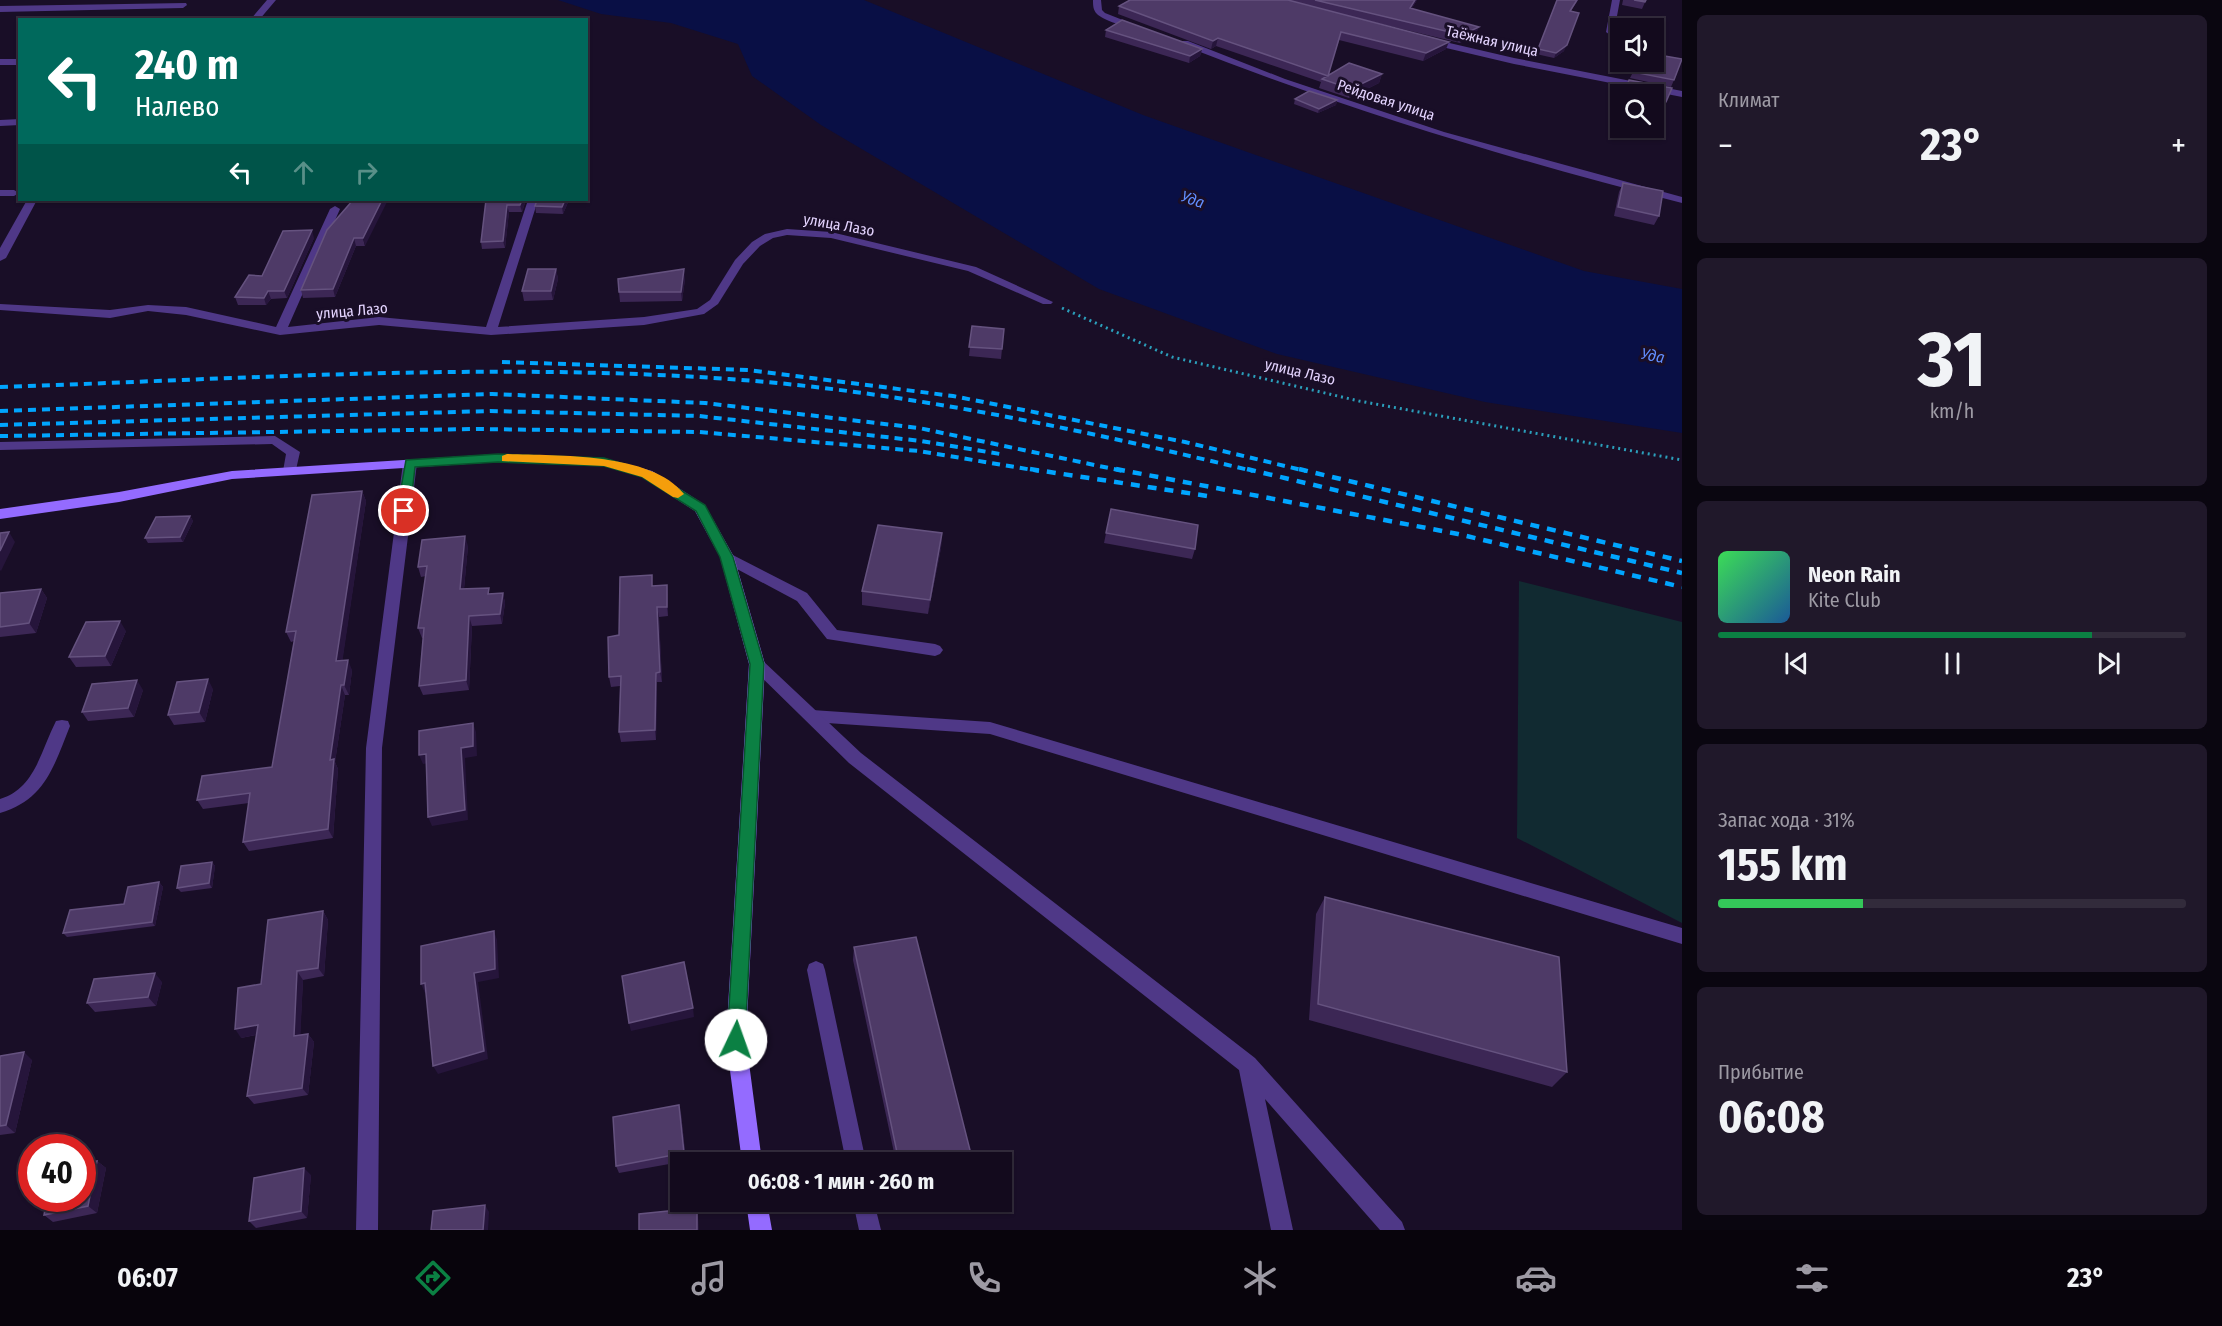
<!DOCTYPE html>
<html lang="ru">
<meta charset="utf-8">
<style>
body{margin:0;font-family:"Fira Sans Condensed",sans-serif;background:#20182a;color:#f1f3f6;height:100vh;display:flex;flex-direction:column;font-size:22px;white-space:nowrap}
*{box-sizing:border-box;margin:0}
p{font-size:20px;color:#9d9aa4}
.icon{flex:none;width:33px;height:33px;fill:none;stroke:currentColor;stroke-width:2;stroke-linecap:round;stroke-linejoin:round}
.map{position:relative;flex:1;overflow:hidden}
.details{display:flex;flex-direction:column;gap:15px;padding:15px;background:#0a0610;width:540px}
.details>*{flex:none}
.top-card{position:absolute;left:18px;top:18px;width:570px;height:183px;border-radius:0px;box-shadow:0 2px 4px #0004,0 0 0 2px #322b3b;background:#00695c;color:#fff;overflow:hidden}
.fabs{position:absolute;left:1610px;top:18px;display:grid;gap:12px}
.fabs a{display:grid;place-items:center;width:54px;height:54px;border-radius:0px;background:#130a1d;box-shadow:0 2px 4px #0004,0 0 0 2px #322b3b;font-size:30px}
.speed{position:absolute;left:18px;top:1134px;display:flex;gap:12px;font-size:30px;font-weight:700;text-align:center}
.speed>*{display:grid;place-content:center;width:78px;height:78px;border-radius:50%;background:#130a1d;box-shadow:0 2px 4px #0004,0 0 0 2px #322b3b;line-height:1}
.speed .limit{border:9px solid #d22;background:#fff;color:#111}
.pin{position:absolute;display:grid;place-items:center;width:51px;height:51px;color:#fff;margin:-26px;border:3px solid #fff;border-radius:50%;box-shadow:0 2px 6px #0007}
.me{position:absolute;width:66px;margin:-33px;rotate:3deg;stroke-linejoin:round;filter:drop-shadow(0 0 4px #0008)}
.turn{display:flex;align-items:center;gap:21px;height:126px;padding:0 18px;font-size:27px}
.turn .icon{width:78px;height:78px;stroke-width:2.5}
.turn b{display:block;font-size:42px;line-height:51px}
.lanes{display:flex;align-items:center;height:57px;padding:0 18px;background:#0003;justify-content:center;gap:30px;direction:ltr}
.lanes .off{opacity:.35}
.big{font-size:45px;font-weight:700;line-height:1.1}
.details .tile{flex:1;display:flex;flex-direction:column;justify-content:center;gap:9px;min-width:0;padding:0 21px;border-radius:9px;background:#20182a}
.details .dial{align-items:center;gap:0}
.dial b{font-size:78px;line-height:1}
.song{display:flex;align-items:center;gap:18px}
.cover{width:72px;height:72px;border-radius:9px;background:linear-gradient(135deg,hsl(130 70% 55%),hsl(210 70% 35%))}
.played{height:6px;border-radius:3px;background:linear-gradient(90deg,#0b8043 80%,#322b3b 80%)}
.keys{display:flex;justify-content:space-around;direction:ltr}
.heat{display:flex;justify-content:space-between;align-items:center;font-size:33px;direction:ltr}
.charge{height:9px;border-radius:4px;background:linear-gradient(90deg,#34c759 31%,#322b3b 0)}
.trip{position:absolute;left:670px;top:1152px;width:342px;height:60px;border-radius:0px;background:#130a1d;box-shadow:0 2px 4px #0004,0 0 0 2px #322b3b;font-weight:700;line-height:60px;text-align:center}
.tab-bar{display:flex;height:96px;justify-content:space-around;align-items:center;background:#08040c;color:#9d9aa4}
.tab-bar .icon{width:42px;height:42px}
.tab-bar .on{color:#0b8043}
.tab-bar b{font-size:27px;color:#f1f3f6}
main{display:flex;flex:1;min-height:0}
.map>svg:first-child{display:block}
.green{fill:#112a31}
.water{fill:#090f45}
.lines{fill:none;stroke-linecap:round;stroke-linejoin:round}
.path{stroke:#2b9fbb;stroke-width:3;stroke-dasharray:2 4;stroke-linecap:butt}
.lane{fill:#4f3887;fill-rule:evenodd}
.street{fill:#4f3887;fill-rule:evenodd}
.secondary{fill:#946bff;fill-rule:evenodd}
.rail-far1{stroke:#00a5ff;stroke-width:4;stroke-dasharray:8 6;stroke-linecap:butt}
.rail{stroke:#00a5ff;stroke-width:4.5;stroke-dasharray:9 8;stroke-linecap:butt}
.wall{fill:#3c2755}
.shaded-wall{fill:#26153b}
.building{fill:#4e3a67;stroke:#65527f;stroke-width:1.5}
.route{fill:#0b8043;stroke:#07532c;stroke-width:1.5}
.slow{fill:#f59e0b}
.labels{text-anchor:middle;stroke-width:6;stroke-linejoin:round;paint-order:stroke}
.far-street-label{font-size:15px;fill:#e4d4ff;stroke:#190e27}
.far-water-label{font-size:16px;font-style:italic;fill:#628eff;stroke:#190e27}
</style>
<main>
<div class="map">
<svg width="1682" height="1230" viewBox="0 0 1682 1230">
<rect width="100%" height="100%" fill="#190e27"/>
<!-- green -->
<path class="green" d="M1519,581L1682,622V923L1517,838Z"/>
<!-- water -->
<path class="water" d="M558,0H864L1143,115L1584,271L1682,289V433L1485,402L1277,354L1099,289L821,125L752,76L738,44L671,23L601,14Z"/>
<g class="lines">
<!-- path -->
<path class="path" d="M1062,308L1172,357L1359,401L1682,460"/>
<!-- lane -->
<path class="lane" d="M186,3L187,5L183,8L0,12V6Z
M0,59H20V65H0Z
M20,119V125L0,126V120Z
M0,190H14L19,193L14,196H0Z
M27,200H37L6,258L0,261V248Z
M275,436L300,452L295,474H285L283,471L286,454L272,444L0,450V442Z
M727,552L807,593L837,630L935,644L940,646L943,650L940,654L935,656L827,639L797,601L722,561L720,557Z
M812,710L990,722L1682,928V944L990,734L812,722L806,720L804,716L806,712Z
M816,961L823,964L825,970L866,1162H846L807,970L809,964Z
M853,1202H874L881,1230H859Z"/>
<!-- street -->
<path class="street" d="M267,0H276L259,20H250Z
M1093,0H1101L1102,10L1105,13L1143,28C1137,32 1102,20 1097,14C1093,10 1093,5 1093,0Z
M1612,0H1620L1614,32L1610,35L1606,32Z
M170,16L177,18L178,20L166,19Z
M1428,38L1514,58L1682,91V97L1514,64L1425,43V39Z
M1182,41H1188L1285,79L1444,132L1682,197V203C1512,160 1345,109 1182,45Z
M528,200H538L498,327L644,317L697,309L710,300L735,260L752,242L765,234L787,229L831,232L976,267L1053,302L1051,304H1043L968,271L831,238L787,235L773,238L760,246L743,264L718,304L704,314L644,325L491,335L379,325L280,335L186,315L148,311L110,318L0,310V304L110,310L148,305L186,307L276,327L330,209L335,206L340,209L288,327L379,317L486,327Z
M410,459L417,463L382,748L378,1230H356L366,748L403,463Z
M757,658L762,660L861,753L1255,1058L1402,1222L1405,1230H1380L1265,1099L1293,1230H1271L1239,1070L849,763L752,668L749,664L752,660Z
M62,720L68,721L70,726C54,766 45,800 0,813V799C35,789 41,750 56,721Z"/>
<!-- secondary -->
<path class="secondary" d="M498,454L604,458L652,471L705,505L734,557L765,664L746,1040L762,1162H742L726,1040L749,664L720,557L695,511L642,477L604,466L498,462L232,479L119,502L0,519V509L119,492L232,471Z
M746,1202H767L772,1230H750Z"/>
<!-- rail-far1 -->
<path class="rail-far1" d="M502,362L748,370L953,396L1185,442L1306,471
M0,387C242,379 487,362 729,379C903,391 1083,430 1253,471
M0,411L492,394L705,403L919,428L1123,471
M0,425L490,411L699,416L921,441L1000,454
M0,436L477,429L699,432L919,451L1039,471"/>
<!-- rail -->
<path class="rail" d="M1030,469L1214,497
M1116,469L1458,534L1682,587
M1247,469L1682,573
M1299,469L1682,561"/>
</g>
<!-- wall -->
<path class="wall" d="M1130,0H1417L1412,8L1476,34L1460,43L1365,20L1446,49L1423,61L1339,40L1328,75L1382,74L1379,83L1349,98L1319,88L1321,82L1216,46L1211,49L1118,14L1119,6Z
M1557,0H1578L1571,11L1564,51L1554,58L1536,54Z
M1623,0H1646L1642,9L1622,5Z
M1106,30L1202,49L1200,56L1189,63L1105,37Z
M1620,56L1653,62L1674,80L1671,87L1630,78L1633,72L1615,68Z
M1629,80L1666,102L1662,111L1653,109V94H1623Z
M1295,99L1337,100L1336,105L1318,113L1294,104Z
M1623,183L1659,216L1654,225L1614,216L1619,192Z
M353,200L365,246H356L335,297L303,298L301,290Z
M479,200H526L522,212H509L505,248L482,249L481,242L486,200Z
M569,200L563,214L536,213L535,206Z
M314,238L287,298L271,299L266,305H238L235,297Z
M556,269L558,279L553,300L524,301L522,291Z
M685,279L682,301L620,302L619,292Z
M972,326L1004,329L1001,359L969,356Z
M362,491L366,501L342,661L352,670L349,695H345L335,762L338,769L333,838L249,851L243,842L249,803L203,809L197,800L272,767L294,641L291,642L286,632Z
M1111,509L1195,549L1192,559L1104,543Z
M190,516L193,521L183,542L148,543L145,538Z
M942,533L941,548L928,614L862,605V591Z
M468,546L464,589L490,594L503,593L505,603L502,624L472,626L469,690L423,695L419,686L423,638H422L418,628L426,576L421,577L418,567Z
M653,586L668,595V616L659,617L662,682H657L656,740L621,742L619,732L620,686L611,687L609,677L619,635Z
M41,589L47,598L36,633L0,637V593Z
M126,631L111,666L76,667L69,657Z
M213,689L205,722L174,725L168,715Z
M143,690L134,717L88,721L82,712Z
M212,862L215,866L212,888L181,892L177,888Z
M159,882L163,887L155,926L67,937L63,933L124,904Z
M1325,897L1567,1072L1552,1087L1309,1020L1316,914Z
M323,911L328,920L324,976L303,980L300,1035L308,1034L314,1042L308,1095L254,1104L247,1096L256,1035L241,1038L261,984Z
M854,947L973,1162H896L853,960Z
M162,982L156,1006L95,1012L87,1003Z
M0,1056L32,1060L15,1133L0,1135Z
M681,1113L686,1161L619,1173L616,1166Z
M97,1161L106,1168L97,1213L53,1222L44,1215Z
M311,1175L307,1218L256,1228L249,1221Z"/>
<!-- shaded-wall -->
<path class="shaded-wall" d="M1415,0H1417L1408,15L1410,8Z
M1479,27L1476,34L1460,43L1462,35Z
M1218,38L1216,46L1211,49L1213,41Z
M1449,42L1446,49L1423,61L1426,53Z
M1567,45L1564,51L1554,58L1556,53Z
M1202,49L1200,56L1189,63L1190,56Z
M1382,74L1379,83L1349,98L1351,89Z
M1337,100L1336,105L1318,113L1319,109Z
M382,200H388L365,246L363,238Z
M522,200H526L522,212L520,205Z
M565,200H569L563,214L562,207Z
M507,205L509,212L505,248L503,241Z
M312,230L314,238L287,298L284,291Z
M354,238L356,246L335,297L333,289Z
M556,269L558,279L553,300L551,291Z
M684,269L685,279L682,301L681,292Z
M268,291L271,299L266,305L264,298Z
M362,491L366,501L341,671L336,661Z
M190,516L193,521L183,542L180,537Z
M9,532L15,542L1,571L0,570V551Z
M942,533L941,548L928,614L930,600Z
M465,536L468,546L463,599L460,589Z
M667,585L668,595V616L667,607Z
M41,589L47,598L36,633L29,623Z
M503,593L505,603L502,624L500,614Z
M657,607L659,617L662,682L660,672Z
M469,616L472,626L469,690L466,680Z
M120,621L126,631L111,666L105,656Z
M348,660L352,670L349,695L344,685Z
M656,673L657,682L656,740L655,730Z
M208,679L213,689L205,722L199,712Z
M137,680L143,690L134,717L128,708Z
M341,685L345,695L335,762L338,769L333,838L328,829L330,760Z
M473,723L476,732L477,756L465,758L468,820L432,826L428,817Z
M426,754L430,763L423,764L419,755Z
M212,862L215,866L212,888L209,883Z
M159,882L163,887L155,926L152,922Z
M323,911L328,920L324,976L318,968Z
M494,931L497,940L499,978L478,982L488,1059L438,1074L433,1066L474,973Z
M297,971L303,980L300,1045L294,1036Z
M155,973L162,982L156,1006L148,997Z
M425,983L429,992L425,993L421,984Z
M693,1008L694,1017L631,1031L629,1023Z
M258,1025L264,1033L241,1038L235,1029Z
M308,1034L314,1042L308,1095L302,1088Z
M24,1052L32,1060L15,1133L6,1125Z
M679,1105L681,1113L686,1161L684,1153Z
M97,1161L106,1168L97,1213L88,1206Z
M304,1168L311,1175L307,1218L301,1211Z
M485,1205L489,1212L488,1230H483Z
M697,1208L698,1215L699,1230H697Z"/>
<!-- building -->
<path class="building" d="M1130,0H1288L1449,42L1426,53L1341,32L1328,76L1218,38L1213,41L1119,6Z
M1315,0H1415L1410,8L1479,27L1462,35Z
M1557,0H1577L1570,11L1579,13L1567,45L1556,53L1538,49Z
M1634,0H1646L1645,2Z
M1122,20L1202,49L1190,56L1106,30Z
M1636,20L1663,26L1653,50V28H1632Z
M1653,54L1682,59L1674,80L1633,72L1636,65L1618,61L1620,56V62H1653Z
M1349,63L1382,74L1351,89L1322,79Z
M1629,80L1672,88L1666,102L1653,99V94H1633L1624,93Z
M1309,91L1337,100L1319,109L1295,99Z
M1623,183L1663,191L1659,216L1618,207Z
M353,200H382L363,238H354L333,289L301,290L327,230Z
M486,200H522L520,205H507L503,241L481,242Z
M537,200H565L562,207L535,206Z
M312,230L284,291H268L264,298L235,297L249,275L262,276L283,231Z
M528,269H556L551,291H522Z
M684,269L681,292H619L618,279Z
M972,326L1004,329L1002,349L969,347Z
M362,491L336,661L348,660L344,685H341L330,760L334,759L328,829L243,842L250,793L197,800L202,776L272,767L296,631L286,632L312,495Z
M1111,509L1198,525L1195,549L1106,533Z
M190,516L180,537L145,538L156,517Z
M878,525L942,533L930,600L862,591Z
M9,532L0,551V533Z
M465,536L460,589L489,588L488,594L503,593L500,614L469,616L466,680L419,686L424,628H418L427,566L418,567L422,540Z
M652,575V586L667,585V607H657L660,672L656,673L655,730L619,732L621,676L609,677L608,637L619,635L620,577Z
M41,589L29,623L0,627V593Z
M120,621L105,656L69,657L86,622Z
M208,679L199,712L168,715L177,682Z
M137,680L128,708L82,712L92,684Z
M473,723V746L461,748L465,810L428,817L426,754L419,755V731Z
M212,862L209,883L177,888L181,866Z
M159,882L152,922L63,933L70,910L124,904L128,887Z
M1325,897L1559,957L1567,1072L1318,1004Z
M323,911L318,968L297,971L294,1036L308,1034L302,1088L247,1096L258,1025L235,1029L238,988L261,984L268,920Z
M494,931L495,969L474,973L484,1051L433,1066L425,983L421,984V946Z
M916,937L973,1162H899L854,947Z
M684,962L693,1008L629,1023L622,976Z
M155,973L148,997L87,1003L94,979Z
M24,1052L6,1125L0,1126V1056Z
M679,1105L684,1153L616,1166L613,1117Z
M97,1161L88,1206L44,1215L47,1198H82V1164Z
M304,1168L301,1211L249,1221L254,1178Z
M485,1205L483,1230H431L433,1211Z
M697,1208V1230H639V1214Z"/>
<!-- route -->
<path class="route" d="M498,454L604,458L651,472L705,505L733,557L764,664L745,1040L742,1046L736,1049L730,1046L727,1040L750,664L720,557L696,511L642,477L604,466L498,462L415,467L410,511L404,515L397,511L406,460Z"/>
<!-- slow -->
<path class="slow" d="M507,454C556,456 651,452 684,494L678,498L673,497L642,477L604,466L502,461V456Z"/>
<g class="labels">
<!-- far-street labels -->
<g class="far-street-label">
<text transform="translate(1492 41) rotate(13)" y="5">Таёжная улица</text>
<text transform="translate(1386 100) rotate(18)" y="5">Рейдовая улица</text>
<text transform="translate(839 225) rotate(10)" y="5">улица Лазо</text>
<text transform="translate(352 311) rotate(-5)" y="5">улица Лазо</text>
<text transform="translate(1300 372) rotate(13)" y="5">улица Лазо</text>
</g>
<!-- far-water labels -->
<g class="far-water-label">
<text transform="translate(1193 199) rotate(19)" y="6">Уда</text>
<text transform="translate(1653 355) rotate(12)" y="6">Уда</text>
</g>
</g>
</svg>
<div class="fabs">
<a><svg class="icon" aria-label="sound" viewBox="0 0 24 24"><path d="M4 9h4l5-4v14l-5-4H4zM17 9q2 3 0 6"/></svg></a>
<a><svg class="icon" aria-label="search" viewBox="0 0 24 24"><circle cx="10" cy="10" r="6"/><path d="M15 15l6 6"/></svg></a>
</div>
<div class="speed"><div class="limit">40</div></div>
<div class="pin" style="left:404px;top:511px;background:#d93025"><svg class="icon" aria-label="arrive" viewBox="0 0 24 24"><path d="M6 21V4h12l-3 4 3 4H6"/></svg></div>
<svg class="me" style="left:736px;top:1040px" viewBox="-20 -20 40 40"><circle r="19" fill="#fff"/><path d="M0-13L10 11 0 6-10 11z" fill="#0b8043"/></svg>
<div class="trip">06:08 · 1 мин · 260 m</div>
<div class="top-card">
<div class="turn"><svg class="icon" aria-label="left" viewBox="0 0 24 24"><path d="M17 20v-9H6M10 6l-5 5 5 5"/></svg><div><b>240 m</b>Налево</div></div>
<div class="lanes"><svg class="icon" aria-label="left" viewBox="0 0 24 24"><path d="M17 20v-9H6M10 6l-5 5 5 5"/></svg><svg class="icon off" aria-label="ahead" viewBox="0 0 24 24"><path d="M12 20V5M6 11l6-6 6 6"/></svg><svg class="icon off" aria-label="right" viewBox="0 0 24 24"><path d="M7 20v-9h11M14 6l5 5-5 5"/></svg></div>
</div>
</div>
<section class="details">
<div class="tile"><p>Климат</p>
<div class="heat"><a>−</a><b class="big">23°</b><a>+</a></div>
</div>
<div class="tile dial"><b>31</b><p>km/h</p></div>
<div class="tile">
<div class="song"><i class="cover"></i><div><b>Neon Rain</b><p>Kite Club</p></div></div>
<div class="played"></div>
<div class="keys"><svg class="icon" aria-label="previous" viewBox="0 0 24 24"><path d="M18 5L8 12l10 7zM5 5v14"/></svg><svg class="icon" aria-label="pause" viewBox="0 0 24 24"><path d="M8 5v14M16 5v14"/></svg><svg class="icon" aria-label="next" viewBox="0 0 24 24"><path d="M6 5l10 7-10 7zM19 5v14"/></svg></div>
</div>
<div class="tile"><p>Запас хода · 31%</p><b class="big">155 km</b><div class="charge"></div></div>
<div class="tile"><p>Прибытие</p><b class="big">06:08</b></div>
</section>
</main>
<nav class="tab-bar">
<b>06:07</b>
<svg class="icon on" aria-label="directions" viewBox="0 0 24 24"><path d="M12 3l9 9-9 9-9-9zM9 14v-3h6M13 9l2 2-2 2"/></svg>
<svg class="icon" aria-label="music" viewBox="0 0 24 24"><path d="M9 18V5l10-2v13"/><circle cx="6" cy="18" r="3"/><circle cx="16" cy="16" r="3"/></svg>
<svg class="icon" aria-label="phone" viewBox="0 0 24 24"><path d="M5 4h4l2 5-3 2q2 4 5 5l2-3 5 2v4C11 20 4 13 5 4z"/></svg>
<svg class="icon" aria-label="climate" viewBox="0 0 24 24"><path d="M12 3v18M4 7l16 10M4 17L20 7"/></svg>
<svg class="icon" aria-label="car" viewBox="0 0 24 24"><path d="M5 17H2v-5l4-1 3-4h7l3 4 3 1v5h-3M9 17h6M6 11h13"/><circle cx="7" cy="17" r="2"/><circle cx="17" cy="17" r="2"/></svg>
<svg class="icon" aria-label="filters" viewBox="0 0 24 24"><path d="M4 7h16M4 17h16"/><circle cx="9" cy="7" r="2"/><circle cx="15" cy="17" r="2"/></svg>
<b>23°</b>
</nav>
